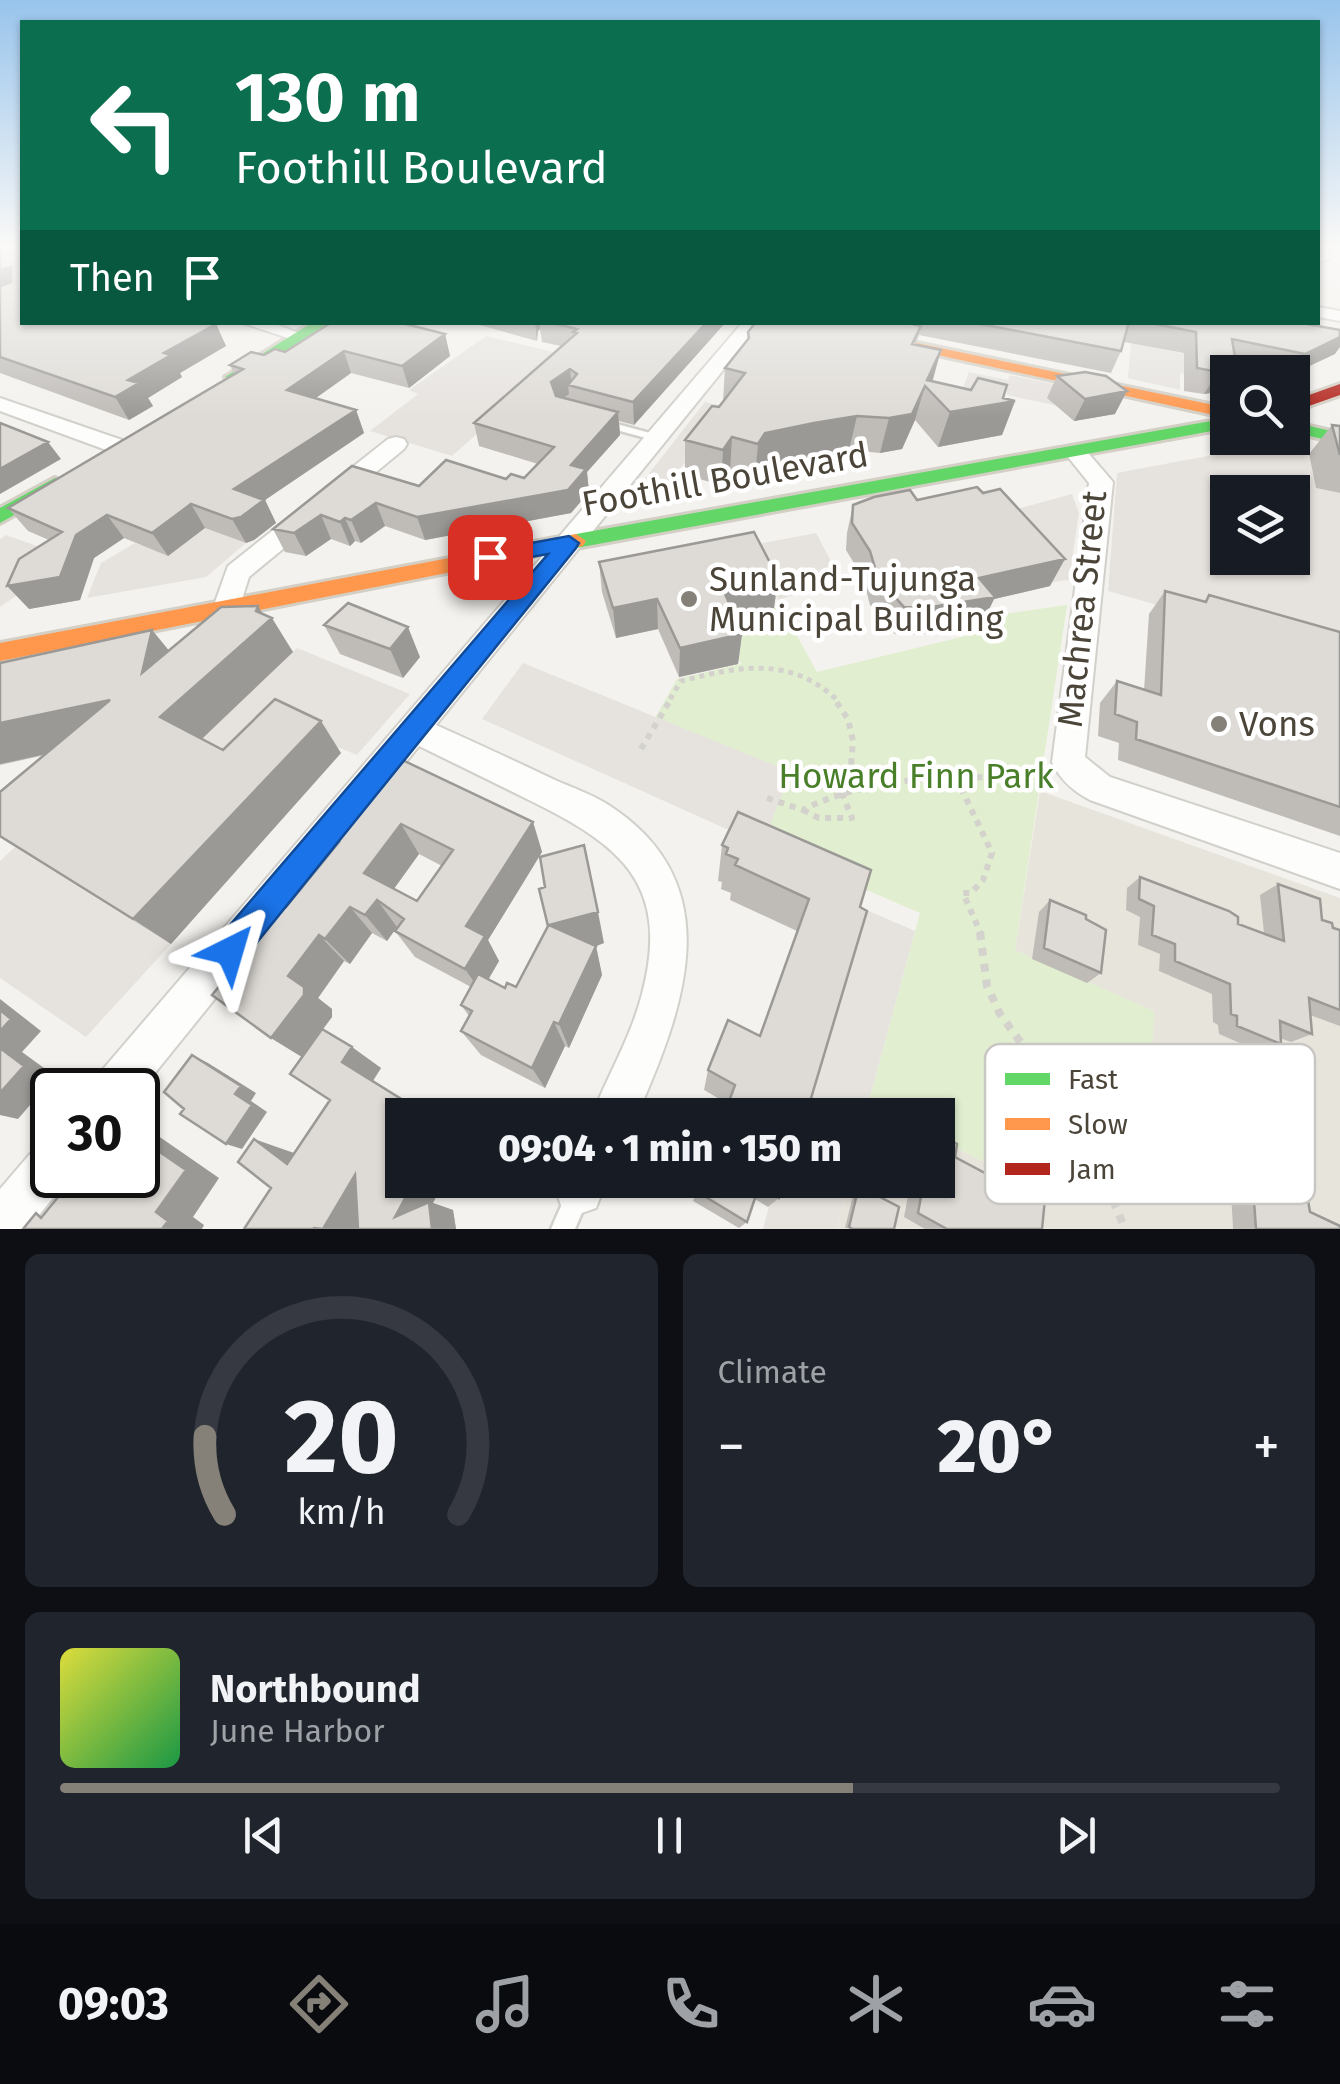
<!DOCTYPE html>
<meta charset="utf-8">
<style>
body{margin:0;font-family:"Fira Sans",sans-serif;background:#20242c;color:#f1f3f6;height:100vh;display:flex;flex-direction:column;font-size:38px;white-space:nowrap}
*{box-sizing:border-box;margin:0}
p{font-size:32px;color:#9ea1a6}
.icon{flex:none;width:55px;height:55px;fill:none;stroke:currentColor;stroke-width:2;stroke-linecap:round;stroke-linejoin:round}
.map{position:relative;height:1229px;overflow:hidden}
.drawer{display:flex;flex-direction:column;gap:25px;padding:25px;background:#0d0f14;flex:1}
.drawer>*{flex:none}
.hud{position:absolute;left:20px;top:20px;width:1300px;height:305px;border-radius:0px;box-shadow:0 2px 8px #0004;background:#0b6e4f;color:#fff;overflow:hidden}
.fabs{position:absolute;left:1210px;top:355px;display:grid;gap:20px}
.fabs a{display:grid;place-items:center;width:100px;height:100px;border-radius:0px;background:#171b24;box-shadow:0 2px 8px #0004;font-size:50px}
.speed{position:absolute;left:30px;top:1068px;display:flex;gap:20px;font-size:50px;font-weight:700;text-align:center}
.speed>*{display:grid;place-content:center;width:130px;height:130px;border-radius:50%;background:#171b24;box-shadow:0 2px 8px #0004;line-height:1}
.speed .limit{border:5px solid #111;border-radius:15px;background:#fff;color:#111}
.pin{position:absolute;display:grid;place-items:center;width:85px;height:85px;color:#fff;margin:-42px;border-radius:20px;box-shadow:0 5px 15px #0006}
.me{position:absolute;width:110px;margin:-55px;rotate:40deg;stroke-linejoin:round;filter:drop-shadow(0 0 8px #0008)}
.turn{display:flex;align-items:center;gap:35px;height:210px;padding:0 50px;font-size:45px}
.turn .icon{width:130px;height:130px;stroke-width:2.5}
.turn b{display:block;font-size:70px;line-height:85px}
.then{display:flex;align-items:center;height:95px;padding:0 50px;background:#0003;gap:20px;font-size:38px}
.big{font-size:75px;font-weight:800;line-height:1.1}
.drawer .tile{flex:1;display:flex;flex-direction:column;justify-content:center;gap:15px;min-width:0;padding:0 35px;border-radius:15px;background:#20242c}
.drawer .dial{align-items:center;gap:0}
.dial svg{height:260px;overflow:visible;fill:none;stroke:#363941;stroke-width:7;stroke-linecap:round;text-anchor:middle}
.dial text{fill:#f1f3f6;stroke:none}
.song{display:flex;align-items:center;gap:30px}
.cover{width:120px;height:120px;border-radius:15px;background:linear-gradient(135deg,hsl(60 70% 55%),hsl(140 70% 35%))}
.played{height:10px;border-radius:5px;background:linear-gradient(90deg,#868178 65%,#363941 65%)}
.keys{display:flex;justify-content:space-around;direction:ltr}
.heat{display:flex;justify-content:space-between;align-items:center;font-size:55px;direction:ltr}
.drawer .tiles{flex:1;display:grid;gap:25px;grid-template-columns:1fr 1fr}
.tile:last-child{grid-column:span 2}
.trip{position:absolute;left:385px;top:1098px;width:570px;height:100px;border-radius:0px;background:#171b24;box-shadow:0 2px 8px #0004;font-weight:800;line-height:100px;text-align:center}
.dock{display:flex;height:160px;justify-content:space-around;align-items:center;background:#090b0e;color:#9ea1a6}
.dock .icon{width:70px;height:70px}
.dock .active{color:#868178}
.dock b{font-size:45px;color:#f1f3f6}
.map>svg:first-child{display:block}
.residential{fill:#e7e4dc}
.green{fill:#e1eecf}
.parking{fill:#e6e3df;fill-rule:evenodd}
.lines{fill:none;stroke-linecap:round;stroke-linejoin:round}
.lane-casing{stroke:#d2d0cb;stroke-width:5}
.street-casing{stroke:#d2d0cb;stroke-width:4}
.fast-casing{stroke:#d3cfc5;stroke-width:6}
.slow-casing{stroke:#d3cfc5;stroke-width:6}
.jam-casing{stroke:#d3cfc5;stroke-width:6}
.path-far2{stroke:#d3d2cc;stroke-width:5;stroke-dasharray:5 5;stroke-linecap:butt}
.path-far1{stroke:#d3d2cc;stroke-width:6;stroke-dasharray:6 6;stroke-linecap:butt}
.path{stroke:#d3d2cc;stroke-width:8;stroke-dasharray:8 8;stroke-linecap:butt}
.lane{fill:#fdfdfc;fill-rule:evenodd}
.street{fill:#fdfdfc;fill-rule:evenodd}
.fast{fill:#63d668;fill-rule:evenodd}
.slow{fill:#ff974d;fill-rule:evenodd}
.jam{fill:#b3261e;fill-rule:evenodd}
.wall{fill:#bfbcb8;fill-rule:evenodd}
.shaded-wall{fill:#9b9996}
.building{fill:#dedbd6;stroke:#9b9996;stroke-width:2.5;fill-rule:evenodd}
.route{fill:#1a73e8;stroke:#114b97;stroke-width:2.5}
.poi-dot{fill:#868178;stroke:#fff;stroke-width:4}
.labels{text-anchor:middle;stroke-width:9;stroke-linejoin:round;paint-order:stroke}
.street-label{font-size:35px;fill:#4b4439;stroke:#fff}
.poi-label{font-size:35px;fill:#4b4439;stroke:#fff;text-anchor:start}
.park-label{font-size:35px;fill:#4a7f2a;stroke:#fff}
.key{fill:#fff;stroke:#c9c7c4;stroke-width:2.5}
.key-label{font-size:28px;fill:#4b4439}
</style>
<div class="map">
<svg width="1340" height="1229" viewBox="0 0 1340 1229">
<rect width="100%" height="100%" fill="#f4f2ee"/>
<!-- residential -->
<path class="residential" d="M1040,791L1340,898V1229H837L849,1180H938V1139L1070,1204L1079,1189L1092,1180L1117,1179L1147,1186L1153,1011L1015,950Z"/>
<!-- green -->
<path class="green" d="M1067,605L1015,950L1154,1011L1147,1187C1115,1178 1088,1171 1071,1205L938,1139V1115H890L868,1104L920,913L762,845L655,718L677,679L741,664L723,620L781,607L817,672L1003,627L997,615Z"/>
<!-- parking -->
<path class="parking" d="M486,336L566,355L452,456L370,431L418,394L409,390Z
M1131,343L1268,370V372H1228L1227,383L1180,373V390L1128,378Z
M969,372L1008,380L1010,375L1059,385L1054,405L1007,395V388L997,417L955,408Z
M705,402L766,417L707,436L678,471L680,492L641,496L636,490Z
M1255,447L1309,453L1316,488L1340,493V657L1108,591L1117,473ZM1228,492H1292V558H1228Z
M1072,494L1079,513L1069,580L1053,582L995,515Z
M206,528L246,543L206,577L87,598L101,563L135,543L168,555Z
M816,533L841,580L778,600L752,545Z
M6,535L71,558L0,607V539Z
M297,648L410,694L357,755L291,728L250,782L190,750Z
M523,663L791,772L762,845L482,719Z
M15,847L171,944L86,1037L0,978V861Z
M862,908L915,931L865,1115H796Z
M776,1180H849L837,1229H763Z"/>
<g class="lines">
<defs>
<path id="lane" d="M1320,246H1328L1330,258L1318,262V258L1322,257Z
M602,420L661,436L662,438L657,441L598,425V421Z
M577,1184L585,1188L589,1196L575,1229H551L569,1188Z"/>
<path id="street" d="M1318,307L1340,311V321L1318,317Z
M240,322H270L309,337L300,342Z
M743,322H762L436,725C476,743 515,761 555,780C573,788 594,795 610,806C731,885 684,1008 637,1115H592C608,1075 631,1037 642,994C671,884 621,845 529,800C493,782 456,764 419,746L138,1094V1090H91L98,1075Z
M0,398L125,441L128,446L125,451H109L0,411Z
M396,437L404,439L407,444L404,449L249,577L237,615H217L213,608L228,566L388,439Z
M1075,445L1083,447L1113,482L1085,757L1110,777L1340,853V889L1090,800C1073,791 1060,780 1052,762L1089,483L1064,452Z
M52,1140V1175H70L68,1179L28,1229H0V1189L36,1147Z
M560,1180H607L596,1208L579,1214L562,1208L556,1191Z"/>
<path id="fast" d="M313,322H331L239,380L225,377Z
M1228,418V428L576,548L566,541L576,534Z
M1292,422L1340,433V443L1292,432Z
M55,478L64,484L62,488L0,523V508Z"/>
<path id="slow" d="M786,322H816L1228,408V418Z
M576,534L586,541L583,546L0,661V643Z"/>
<path id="jam" d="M1340,384V395L1292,412V401Z"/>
</defs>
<!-- lane casing -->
<use href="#lane" class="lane-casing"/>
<!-- street casing -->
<use href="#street" class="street-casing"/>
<!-- fast casing -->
<use href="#fast" class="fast-casing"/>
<!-- slow casing -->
<use href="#slow" class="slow-casing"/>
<!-- jam casing -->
<use href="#jam" class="jam-casing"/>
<!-- path-far2 -->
<path class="path-far2" d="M670,699L681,681C737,667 789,655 836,699"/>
<!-- path-far1 -->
<path class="path-far1" d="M641,749L672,697
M956,777L992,853L983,880L971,893H963L981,934
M767,798L803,810C869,775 978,771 1051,784
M803,810L819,818H852L842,793L851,766L853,741L848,719L833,697"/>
<!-- path -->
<path class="path" d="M980,932L987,986L1000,1014L1061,1098L1094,1156L1125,1229"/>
<!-- lane -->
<use href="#lane" class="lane"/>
<!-- street -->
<use href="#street" class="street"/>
<!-- fast -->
<use href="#fast" class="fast"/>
<!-- slow -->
<use href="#slow" class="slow"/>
<!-- jam -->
<use href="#jam" class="jam"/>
</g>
<!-- wall -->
<path class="wall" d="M0,246L216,324L226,346L180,373L182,377L148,398L153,406L129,420L0,373Z
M332,322H413L409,325L445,334L450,356L409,388L351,373L316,398L356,410L364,433L265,500L276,523L254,540L246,543L205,528L168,556L124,538L94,558L80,600L29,609L49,540L28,531L8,508L234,374L230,365L285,352Z
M469,322H726L634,425L619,421L620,435L587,472L589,492L571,513L425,540L385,526L361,543L355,541L350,546L331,539L306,556L285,552L273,529L419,486L524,478L538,464L479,446L474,423L561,346L542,342L540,329L538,331L537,341Z
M756,322H1296L1335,354L1292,374V372H1275L1236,364L1237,369L1235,372H1228L1223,391L1204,394L1184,391V353L1124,342L1121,351L1111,373L919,335L916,344L932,381L1015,401L1002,435L938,447L915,420L902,449L880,453L849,450L808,458L761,468L755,478L730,472L721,485L685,475V440L723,401L725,368L747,340L748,332Z
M1057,376L1115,414L1074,421L1047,398Z
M1332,425L1340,426V493L1316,488L1309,454Z
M917,500L1050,586L994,599L982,624L915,635L895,634L870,605L863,578L846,550L847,533L853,505Z
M599,562L778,578L774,608L734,616L742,634L738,664L679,677L658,629L616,638L602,592Z
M1165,591L1204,602L1209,595L1340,632V836L1118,760L1119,743L1098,736L1100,703L1117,681L1144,690L1149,614Z
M263,614L293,652L202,739L223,750L341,753L171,944L0,837V792L45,755L0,765V663L152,630L169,651Z
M324,625L420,657L403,678L340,654Z
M396,757L533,822L542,852L488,940L499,961L488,980L505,988L516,987L548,926L604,943L596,946L602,975L569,1048L565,1046L545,1088L481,1055L461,1031L469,1016L461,1005L471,987L415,957L395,931L397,927L387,941L372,933L350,964L344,961L318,998L332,1009V1017L323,1029L381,1068L373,1081L433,1203L453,1210L456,1229L294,1153L330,1100L302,1057L271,1038L286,907L336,845L330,838ZM419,854L442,866L417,901L394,889Z
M722,845L871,870L728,1104L704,1090L708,1070L760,1036L797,931L730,900L731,893L721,889L722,882L718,881Z
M1140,877L1238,924L1264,933L1260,895L1278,884L1322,920L1340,930V1026L1310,1015L1312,1034L1291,1042L1280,1038L1281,1044L1261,1052L1219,1034L1218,1025L1213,1022L1212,994L1159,971L1160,954L1138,945L1140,917L1126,910L1127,888Z
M1050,900L1086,919L1101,973L1087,983L1032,959L1039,912Z
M1019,1175L1042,1229H925L904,1217L911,1180L1000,1181Z
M700,1180H787L779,1198L768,1207L755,1199L747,1222L739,1228L693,1201Z
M859,1186L894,1229L845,1228L855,1187Z
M1253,1187L1264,1192L1283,1189L1310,1212L1340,1229H1233L1231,1191Z"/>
<!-- shaded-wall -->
<path class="shaded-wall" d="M11,267L22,284L0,294V270Z
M535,322H540V329L538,331L537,341Z
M707,322H726L634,425L633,402Z
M216,324L226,346L180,373L182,377L148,398L153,406L129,420L115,397L128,380L164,353Z
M445,334L450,356L409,388L402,366Z
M1340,337V347L1335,354L1292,374V372L1305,354Z
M941,350L932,383L927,380Z
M344,351L351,373L296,412L287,390Z
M570,369L572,387L568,385L569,394L554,404L551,382Z
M1237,369L1235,372H1228V384L1223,391L1204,394L1218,372Z
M925,386L915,420L902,449L880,453L889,418Z
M1127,391L1115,414L1074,421L1085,399Z
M1015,401L1002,435L938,447L950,412Z
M356,410L364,433L265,500L276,523L254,540L246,543L232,519L234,489Z
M618,412L620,435L587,472L589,492L571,513L425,540L417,517L571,465Z
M857,416L849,450L761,468L755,478L758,444L765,433Z
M732,437L730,472L721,485L723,450Z
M48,442L61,459L0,494V469Z
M376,503L385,526L361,543L351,520Z
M191,504L205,528L168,556L152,533Z
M107,515L124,538L94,558L80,600L29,609L7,586L76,535Z
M321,515L331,539L306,556L294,533Z
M345,518L355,541L350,546L340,522Z
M1065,559L1050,586L994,599L982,624L915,635L925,608L979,578Z
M778,578L774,608L720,619L723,589Z
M657,599L658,629L616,638L613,608Z
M258,606L268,622L272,618L293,652L190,750L160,717L256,611Z
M408,627L420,657L403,678L390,649Z
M152,630L180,664L142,673Z
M742,634L738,664L679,677L680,648Z
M110,700L142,733L0,764V723Z
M321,721L341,753L171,944L133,919Z
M533,822L542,852L488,940L499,961L481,992L465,969L466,926Z
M401,824L419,854L385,901L364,873Z
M377,900L397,927L387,941L365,915Z
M350,907L372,933L350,964L325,939Z
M598,912L604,943L596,946L602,975L569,1048L559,1024L549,925Z
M319,935L344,961L318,998L332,1009V1017L302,1057L271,1038L288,976Z
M0,999L41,1031L22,1052L55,1076L18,1119L0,1115Z
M554,1022L565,1046L545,1088L532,1068Z
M352,1047L381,1068L372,1082L342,1062Z
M192,1055L208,1063L256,1093L251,1101L267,1112L242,1149L226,1144L235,1094Z
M138,1128L154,1133L219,1178L193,1217L204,1225L202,1229H162L156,1212L138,1137Z
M254,1139L294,1153L287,1164Z
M355,1175L361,1229H313Z
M415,1180H445L433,1203L453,1210L456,1229H432L395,1217Z"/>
<!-- building -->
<path class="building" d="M0,246H22V322H209L216,324L164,353L171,355L128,380L139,383L115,397L0,357V286L11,282V267L0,270Z
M332,322H398L445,334L402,366L344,351L287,390L356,410L234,489L264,500L241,517L232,519L191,504L152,533L107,515L76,535L60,577L7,586L19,559L62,532L8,508L243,369L230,365L251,352L264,355L275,349L285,352Z
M549,322H707L633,402L568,385L577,374L570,369L551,382L556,396L618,412L571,465L586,469L568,490L417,517L376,503L351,520L345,518L340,522L321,515L294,533L273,529L352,466L419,486L446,460L506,479L511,474L524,478L554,447L474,423L577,333L573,332L577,329Z
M756,322H902L921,326L912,344L941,350L927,380L971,390L978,378L1007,385L1003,398L1015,401L950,412L925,386L912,414L889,418L857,416L814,423L765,433L758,444L732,437L723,450L685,440L712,406L719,407L745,373L725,368L749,338L748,332Z
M970,322H1129L1121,351Z
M1145,322H1296L1340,330V337L1305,354L1232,339L1237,369L1218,372L1197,368L1196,332Z
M1085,372L1106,376L1127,391L1085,399L1057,376Z
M0,423L48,442L0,469Z
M1332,425L1340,426V455Z
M977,487L983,493L1000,489L1065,559L979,578L995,597L925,608L904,607L878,578L870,551L852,523L853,505L874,497L910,490L917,500Z
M754,532L778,578L723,589L742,634L680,648L657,599L613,608L599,562Z
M1165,591L1206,602L1209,595L1340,632V807L1136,739L1137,722L1115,714L1117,681L1161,695Z
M348,603L408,627L390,649L324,625Z
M258,606L256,611L272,618L160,717L223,750L275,699L321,721L133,919L0,836V792L110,700L0,723V663L152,630L142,673L221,607Z
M396,757L533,822L466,926L485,936L465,969L395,931L404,919L377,900L365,915L350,907L325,939L319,935L288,976L304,987V995L271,1038L212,995L261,936L270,918L286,907L339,842L330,838ZM401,824L453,850L417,901L364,873Z
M738,812L871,870L860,907L867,911L806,1115H724L735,1085L708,1070L728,1020L760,1036L809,899L735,865L738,859L726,854L728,848L722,845Z
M584,845L598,912L549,925L596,946L559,1024L554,1022L532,1068L461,1031L472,1011L461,1005L478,974L505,988L507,983L516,987L548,926L539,889L545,887L540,857Z
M1140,877L1229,911L1238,917V924L1284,941L1278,884L1320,899L1322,920L1332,923L1333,928L1340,930V1010L1309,998L1312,1034L1280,1021L1281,1044L1237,1026V1016L1231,1014L1230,984L1175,961V944L1152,935L1154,906L1139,899Z
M1050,900L1086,915V919L1106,930L1101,973L1044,948Z
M0,1010L11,1019L0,1031Z
M322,1029L352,1047L342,1062L427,1115H402V1180H415L395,1217L429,1202L432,1229H358L355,1175L323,1229L314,1228L313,1229H244L271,1188L238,1162L254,1139L287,1164L330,1100L290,1074Z
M0,1048L24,1066L0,1093Z
M192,1055L241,1086L235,1094L252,1105L226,1144L180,1114L184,1109L164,1092Z
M938,1134L957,1144L955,1157L1017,1190L1019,1175L1046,1189L1042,1229H947L918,1213L924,1180H938Z
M138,1137L186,1170L156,1212L168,1221L162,1229H23L36,1213L41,1218L76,1175H138Z
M700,1180H787L779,1198L759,1186L747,1222L696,1191Z
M859,1186L899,1207L894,1229H853L849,1227Z
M1253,1187L1284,1200L1283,1189L1308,1200L1310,1212L1340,1226V1229H1256Z"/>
<!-- sky -->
<linearGradient id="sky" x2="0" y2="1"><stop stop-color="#98c4ec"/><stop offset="0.59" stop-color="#faf9f7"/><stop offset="1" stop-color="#faf9f7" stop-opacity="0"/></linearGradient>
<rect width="1340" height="418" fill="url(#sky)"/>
<!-- route -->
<path class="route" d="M569,536L579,543L576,548L241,962L230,967L218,962L213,951L218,939L548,554L490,564L483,562L480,557L483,552Z"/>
<!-- markers -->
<g class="poi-dot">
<circle cx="689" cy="599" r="10"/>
<circle cx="1219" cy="724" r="10"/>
</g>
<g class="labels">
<!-- street labels -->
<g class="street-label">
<text transform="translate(725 479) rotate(-10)" y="12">Foothill Boulevard</text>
<text transform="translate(1082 609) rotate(-84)" y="12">Machrea Street</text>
</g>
<!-- poi labels -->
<g class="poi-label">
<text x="709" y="591">Sunland-Tujunga<tspan x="709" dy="40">Municipal Building</tspan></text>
<text x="1239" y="736">Vons</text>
</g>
<!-- park labels -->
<g class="park-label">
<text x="916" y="788">Howard Finn Park</text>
</g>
</g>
<!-- legend -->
<rect x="985" y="1044" width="330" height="160" rx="15" class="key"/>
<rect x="1005" y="1073" width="45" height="12" fill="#63d668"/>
<rect x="1005" y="1118" width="45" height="12" fill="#ff974d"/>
<rect x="1005" y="1163" width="45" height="12" fill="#b3261e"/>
<g class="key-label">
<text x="1068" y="1089">Fast</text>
<text x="1068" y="1134">Slow</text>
<text x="1068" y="1179">Jam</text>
</g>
</svg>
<div class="fabs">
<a><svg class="icon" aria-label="search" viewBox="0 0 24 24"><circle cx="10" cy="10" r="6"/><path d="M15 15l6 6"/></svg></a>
<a><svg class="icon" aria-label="layers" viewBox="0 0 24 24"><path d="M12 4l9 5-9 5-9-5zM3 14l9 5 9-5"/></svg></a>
</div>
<div class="speed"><div class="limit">30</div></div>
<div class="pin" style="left:490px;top:557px;background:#d93025"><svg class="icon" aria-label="arrive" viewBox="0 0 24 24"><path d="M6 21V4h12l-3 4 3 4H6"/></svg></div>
<svg class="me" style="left:230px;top:951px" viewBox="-20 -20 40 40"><path d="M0-17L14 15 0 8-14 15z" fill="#1a73e8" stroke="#fff" stroke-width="4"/></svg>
<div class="trip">09:04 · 1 min · 150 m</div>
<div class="hud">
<div class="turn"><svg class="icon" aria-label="left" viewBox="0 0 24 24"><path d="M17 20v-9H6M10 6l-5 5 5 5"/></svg><div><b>130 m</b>Foothill Boulevard</div></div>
<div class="then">Then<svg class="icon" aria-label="arrive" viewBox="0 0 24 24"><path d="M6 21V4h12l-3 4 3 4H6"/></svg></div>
</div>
</div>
<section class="drawer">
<div class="tiles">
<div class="tile dial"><svg viewBox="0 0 100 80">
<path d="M14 69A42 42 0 1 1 86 69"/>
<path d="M14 69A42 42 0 0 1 8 45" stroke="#868178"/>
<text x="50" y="56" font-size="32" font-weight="700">20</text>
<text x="50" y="72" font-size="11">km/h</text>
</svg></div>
<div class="tile"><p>Climate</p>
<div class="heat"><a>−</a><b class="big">20°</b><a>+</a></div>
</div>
<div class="tile">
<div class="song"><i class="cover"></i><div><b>Northbound</b><p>June Harbor</p></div></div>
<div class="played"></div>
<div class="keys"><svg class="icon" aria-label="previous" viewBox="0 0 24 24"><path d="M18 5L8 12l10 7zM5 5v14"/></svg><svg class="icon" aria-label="pause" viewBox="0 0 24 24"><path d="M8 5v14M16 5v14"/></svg><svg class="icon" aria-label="next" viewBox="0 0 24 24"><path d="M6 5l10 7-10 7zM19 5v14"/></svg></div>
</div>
</div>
</section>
<nav class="dock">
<b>09:03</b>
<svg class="icon active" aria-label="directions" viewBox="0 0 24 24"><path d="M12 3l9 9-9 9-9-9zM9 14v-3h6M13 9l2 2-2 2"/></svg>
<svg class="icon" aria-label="music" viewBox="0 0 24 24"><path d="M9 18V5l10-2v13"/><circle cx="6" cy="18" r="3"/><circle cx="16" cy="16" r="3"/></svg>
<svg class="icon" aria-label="phone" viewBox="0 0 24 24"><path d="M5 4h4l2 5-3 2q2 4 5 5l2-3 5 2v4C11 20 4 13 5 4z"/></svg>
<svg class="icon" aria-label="climate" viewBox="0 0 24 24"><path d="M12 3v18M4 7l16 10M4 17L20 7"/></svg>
<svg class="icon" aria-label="car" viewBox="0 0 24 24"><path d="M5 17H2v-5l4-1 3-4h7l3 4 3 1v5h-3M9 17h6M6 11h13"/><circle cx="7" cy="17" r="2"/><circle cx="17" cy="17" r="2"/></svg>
<svg class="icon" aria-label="filters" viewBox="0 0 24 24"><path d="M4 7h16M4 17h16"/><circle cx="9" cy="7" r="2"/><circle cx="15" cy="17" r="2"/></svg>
</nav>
